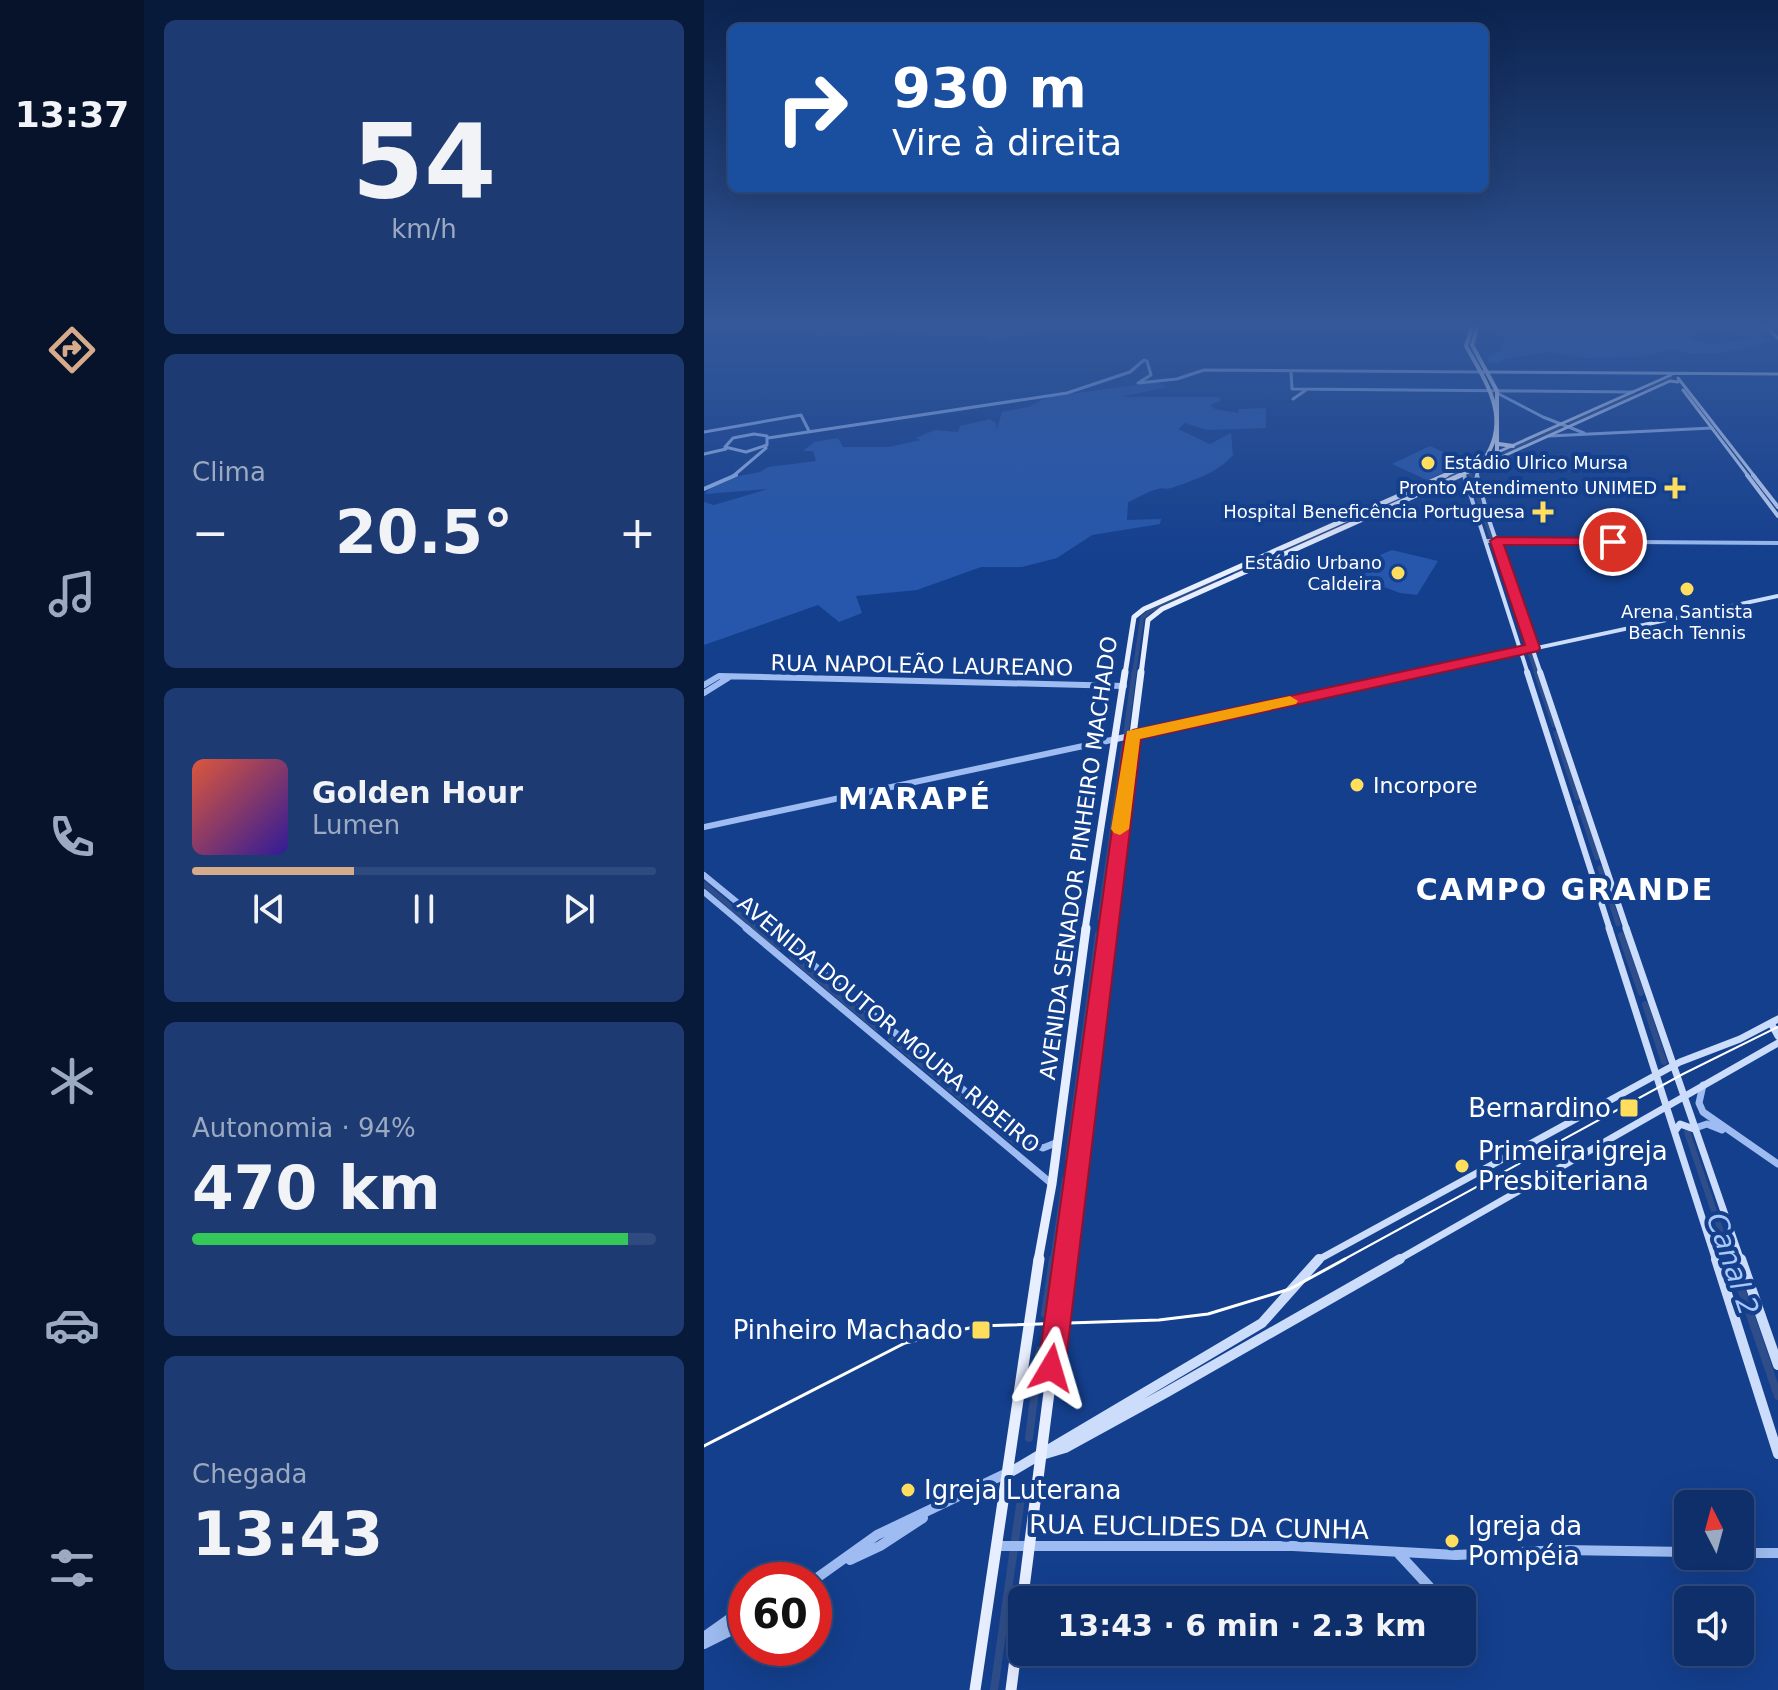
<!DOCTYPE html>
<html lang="pt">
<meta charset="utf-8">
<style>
body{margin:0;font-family:"DejaVu Sans",sans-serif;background:#1d3b72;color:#f1f3f6;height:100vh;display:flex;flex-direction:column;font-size:30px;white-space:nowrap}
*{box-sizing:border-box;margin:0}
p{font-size:26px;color:#9ba9c1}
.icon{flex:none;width:44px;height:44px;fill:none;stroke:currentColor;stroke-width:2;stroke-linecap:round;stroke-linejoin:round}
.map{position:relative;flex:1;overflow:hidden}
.sheet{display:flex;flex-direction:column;gap:20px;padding:20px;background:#081a3a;width:560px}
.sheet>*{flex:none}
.top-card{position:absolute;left:24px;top:24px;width:760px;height:168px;border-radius:12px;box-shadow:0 8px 32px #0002,0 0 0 2px #2f4a7e;background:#1a4fa0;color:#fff;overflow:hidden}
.needle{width:52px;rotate:354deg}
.buttons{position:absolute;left:970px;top:1490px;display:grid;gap:16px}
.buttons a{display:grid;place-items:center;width:80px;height:80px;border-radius:12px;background:#0f2f6a;box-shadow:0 8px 32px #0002,0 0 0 2px #2f4a7e;font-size:40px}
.speed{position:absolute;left:24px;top:1562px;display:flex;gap:16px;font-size:40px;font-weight:700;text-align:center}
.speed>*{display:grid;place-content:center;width:104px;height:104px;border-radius:50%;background:#0f2f6a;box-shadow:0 8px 32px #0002,0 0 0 2px #2f4a7e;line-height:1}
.speed .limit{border:12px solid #d22;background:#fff;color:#111}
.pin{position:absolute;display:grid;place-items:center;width:68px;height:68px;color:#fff;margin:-34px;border:4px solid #fff;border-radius:50%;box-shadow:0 2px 8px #0007}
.me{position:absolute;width:88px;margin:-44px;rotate:7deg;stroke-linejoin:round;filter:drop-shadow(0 0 6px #0008)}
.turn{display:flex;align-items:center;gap:28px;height:168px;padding:0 32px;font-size:36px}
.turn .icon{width:104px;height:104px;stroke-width:2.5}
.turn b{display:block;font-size:56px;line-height:68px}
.big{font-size:60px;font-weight:800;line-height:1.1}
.sheet .card{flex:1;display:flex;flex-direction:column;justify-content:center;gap:12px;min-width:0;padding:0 28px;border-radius:12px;background:#1d3b72}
.sheet .dial{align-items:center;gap:0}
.dial b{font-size:104px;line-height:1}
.song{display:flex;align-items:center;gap:24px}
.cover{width:96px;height:96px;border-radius:12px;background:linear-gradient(135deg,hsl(10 70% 55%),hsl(250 70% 35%))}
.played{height:8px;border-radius:4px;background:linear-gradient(90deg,#d6ab8b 35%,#2f4a7e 35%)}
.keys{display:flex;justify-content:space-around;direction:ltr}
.heat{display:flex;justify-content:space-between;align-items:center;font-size:44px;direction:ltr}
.charge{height:12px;border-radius:6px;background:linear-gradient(90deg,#34c759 94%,#2f4a7e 0)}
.trip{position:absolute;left:304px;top:1586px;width:468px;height:80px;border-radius:12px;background:#0f2f6a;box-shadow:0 8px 32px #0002,0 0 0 2px #2f4a7e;font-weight:800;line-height:80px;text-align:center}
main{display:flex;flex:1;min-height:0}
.tab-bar{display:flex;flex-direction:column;width:144px;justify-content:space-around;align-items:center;background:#06132a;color:#9ba9c1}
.tab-bar .icon{width:56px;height:56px}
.tab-bar .selected{color:#d6ab8b}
.tab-bar b{font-size:36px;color:#f1f3f6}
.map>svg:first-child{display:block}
.green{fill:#2657ac}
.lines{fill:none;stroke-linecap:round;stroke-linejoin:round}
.canal-far4{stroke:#2f4e89;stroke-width:3}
.canal-far3{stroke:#2f4e89;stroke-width:4}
.canal-far2{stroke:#2f4e89;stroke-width:5}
.canal-far1{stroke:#2f4e89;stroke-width:6}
.canal{stroke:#2f4e89;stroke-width:8}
.tertiary-far4{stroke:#9ebcf1;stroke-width:3}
.tertiary-far3{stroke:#9ebcf1;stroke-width:4}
.tertiary-far2{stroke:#9ebcf1;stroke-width:6}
.tertiary-far1{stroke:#9ebcf1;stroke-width:7}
.tertiary{stroke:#9ebcf1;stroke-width:10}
.secondary-far4{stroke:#ccdcfb;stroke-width:3}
.secondary-far3{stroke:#ccdcfb;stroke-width:4}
.secondary-far2{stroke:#ccdcfb;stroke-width:6}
.secondary-far1{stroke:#ccdcfb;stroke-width:7}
.secondary{stroke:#ccdcfb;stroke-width:10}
.primary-far4{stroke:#e7eeff;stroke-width:4}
.primary-far3{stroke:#e7eeff;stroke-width:5}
.primary-far2{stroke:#e7eeff;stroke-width:7}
.primary-far1{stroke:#e7eeff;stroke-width:9}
.primary{stroke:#e7eeff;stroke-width:11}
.tram-far1{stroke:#fff;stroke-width:2}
.tram{stroke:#fff;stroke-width:3}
.route{fill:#e11d48;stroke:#92132f;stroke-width:2}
.slow{fill:#f59e0b}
.poi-dot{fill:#ffde5d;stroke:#143f8d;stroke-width:3}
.labels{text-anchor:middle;stroke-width:8;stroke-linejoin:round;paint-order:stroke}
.far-poi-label{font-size:18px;fill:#fff;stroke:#143f8d;text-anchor:end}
.street-label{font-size:22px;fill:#fff;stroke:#143f8d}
.poi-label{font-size:22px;fill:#fff;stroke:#143f8d;text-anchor:start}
.near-poi-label{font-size:26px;fill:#fff;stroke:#143f8d;text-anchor:start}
.near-street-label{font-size:26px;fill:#fff;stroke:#143f8d}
.near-water-label{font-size:28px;font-style:italic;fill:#a9c7f8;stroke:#143f8d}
.district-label{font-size:30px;font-weight:bold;letter-spacing:2px;fill:#fff;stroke:#143f8d}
</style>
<main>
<nav class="tab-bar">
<b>13:37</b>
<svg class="icon selected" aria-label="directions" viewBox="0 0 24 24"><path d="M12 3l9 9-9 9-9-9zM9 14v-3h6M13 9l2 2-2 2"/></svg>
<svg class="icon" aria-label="music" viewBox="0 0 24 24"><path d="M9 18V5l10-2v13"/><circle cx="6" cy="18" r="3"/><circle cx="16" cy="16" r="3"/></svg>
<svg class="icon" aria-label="phone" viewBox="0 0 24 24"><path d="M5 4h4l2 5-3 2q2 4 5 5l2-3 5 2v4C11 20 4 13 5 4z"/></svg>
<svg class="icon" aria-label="climate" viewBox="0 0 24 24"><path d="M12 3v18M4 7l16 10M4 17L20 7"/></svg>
<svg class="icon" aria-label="car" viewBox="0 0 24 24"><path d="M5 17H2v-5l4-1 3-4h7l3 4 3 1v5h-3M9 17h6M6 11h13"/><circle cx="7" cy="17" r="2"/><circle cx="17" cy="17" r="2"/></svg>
<svg class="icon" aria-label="filters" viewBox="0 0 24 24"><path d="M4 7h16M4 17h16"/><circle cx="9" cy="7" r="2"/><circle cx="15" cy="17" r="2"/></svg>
</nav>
<section class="sheet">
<div class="card dial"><b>54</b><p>km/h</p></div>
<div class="card"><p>Clima</p>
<div class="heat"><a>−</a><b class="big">20.5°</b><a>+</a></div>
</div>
<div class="card">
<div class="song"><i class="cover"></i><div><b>Golden Hour</b><p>Lumen</p></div></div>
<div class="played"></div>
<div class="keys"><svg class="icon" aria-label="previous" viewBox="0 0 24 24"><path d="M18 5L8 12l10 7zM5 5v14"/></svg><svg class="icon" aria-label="pause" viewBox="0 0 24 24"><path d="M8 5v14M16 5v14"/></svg><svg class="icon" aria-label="next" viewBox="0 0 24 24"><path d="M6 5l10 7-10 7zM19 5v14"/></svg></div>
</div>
<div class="card"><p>Autonomia · 94%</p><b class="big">470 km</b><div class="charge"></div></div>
<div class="card"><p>Chegada</p><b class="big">13:43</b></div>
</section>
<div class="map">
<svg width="1074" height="1690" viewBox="0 0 1074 1690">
<rect width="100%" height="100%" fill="#143f8d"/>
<!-- green -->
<path class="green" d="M115,324H372V326C360,331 351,327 340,329C321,331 305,339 286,340L282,337L284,333L264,336L196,333L193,327L186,326L158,336H142L134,332L116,335L118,330L108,327Z
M798,324H858L868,330L855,333L862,336L894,328L879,327L921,324L983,335L993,328L994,331L986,340C1002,346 1032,344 1048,337L1013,329L1024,325L1063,340L1036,350L1013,353L986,354L969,350L930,357L882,358L846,352L800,359L795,363L784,362L783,357L796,352L800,339Z
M453,382L463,387L417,397H516L517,401L506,405L511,409L534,413L535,409L562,408V428L503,430L481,423L474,429L506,444L527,433L529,455C514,473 487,481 467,488C462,490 458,487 454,489C444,491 434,498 424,502L423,520L457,519L456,524L388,535L353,558L318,567H277L213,590L152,596L158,613L135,622L114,605L0,645V502L10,505L64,489L1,494L5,489L35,476L56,472L64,467L112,461L109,451H99L110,442L134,438L139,447H185L216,440L212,438L231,430L254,432L256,426L286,419L292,423L293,429L298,412L324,407L344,397Z
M726,446L759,461L754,466L723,480L688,464Z
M688,550L734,561L713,595L696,593L656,578L664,569L661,568L678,554Z"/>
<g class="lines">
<!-- canal-far4 -->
<path class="canal-far4" d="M944,389L967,378
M866,423L931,395
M801,452L857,427
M770,466L786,459
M765,472L767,477
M744,477L754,473"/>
<!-- canal-far3 -->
<path class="canal-far3" d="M766,475L788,539
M715,490L749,475
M790,544L802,581
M531,573L699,498
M804,588L823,645
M826,654L833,674
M430,674L438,618L446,611L511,581"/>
<!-- canal-far2 -->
<path class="canal-far2" d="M832,672L850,725
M422,732L430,672
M852,733L873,798
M876,807L893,858
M896,868L914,924
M0,884L54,930
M396,918L420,744"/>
<!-- canal-far1 -->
<path class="canal-far1" d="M52,928L75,947
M917,935L937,993
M88,957L173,1028
M941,1004L960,1062
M187,1039L313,1144
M983,1132L1027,1261
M364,1158L394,934
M349,1261L361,1179"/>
<!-- canal -->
<path class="canal" d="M1027,1259L1074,1396
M341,1314L349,1259
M325,1438L336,1350
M290,1690L319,1484"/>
<!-- tertiary-far4 -->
<path class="tertiary-far4" d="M587,371L588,389L929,392
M793,393L839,417L880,433
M589,399L602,390
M0,432L97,415L105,431
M50,434L63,436V445L42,452L21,447L29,438Z
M845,436L1008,428
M64,438L363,393L426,372L440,360L443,361L447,375L434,383L473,379L500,370L777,372
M0,454L22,449
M28,477L62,448"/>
<!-- tertiary-far3 -->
<path class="tertiary-far3" d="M0,489L32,475
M782,541L1074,543"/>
<!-- tertiary-far2 -->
<path class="tertiary-far2" d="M0,685L15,676L420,686
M0,693L24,678
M0,827L412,739
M0,875L67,930
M0,892L45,930"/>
<!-- tertiary-far1 -->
<path class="tertiary-far1" d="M42,928L348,1184
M65,928L321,1141L339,1148L354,1142
M999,1085L995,1103L999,1112L1074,1164
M991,1128L1003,1124L1018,1130"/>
<!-- tertiary -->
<path class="tertiary" d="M294,1546H589L752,1555L859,1550L984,1552
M1036,1553H1074
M695,1554L732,1594
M146,1560L176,1546L219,1518
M110,1580L173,1535L301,1474
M0,1637L42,1607
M0,1644L42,1623"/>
<!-- secondary-far4 -->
<path class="secondary-far4" d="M1060,324L1074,338
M777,372L1074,374
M974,378L1051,477
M979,390L1045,477
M794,452L967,375
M793,459L966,381L974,382
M760,474L761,477
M772,477L777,466"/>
<!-- secondary-far3 -->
<path class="secondary-far3" d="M760,475L824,674
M773,475L784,517L837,674
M1043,475L1074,516
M1049,475L1074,507
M712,674L1074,596"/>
<!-- secondary-far2 -->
<path class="secondary-far2" d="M823,672L906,930
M836,672L923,930
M412,739L721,672"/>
<!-- secondary-far1 -->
<path class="secondary-far1" d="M905,928L1012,1261
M922,928L1037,1261
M1067,1023L1074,1036
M971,1131L976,1124L990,1129
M612,1261L976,1062L1036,1039L1074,1019
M692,1261L1074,1043"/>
<!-- secondary -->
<path class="secondary" d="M1012,1259L1074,1454
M1037,1259L1074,1365
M341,1454L361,1448L463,1392L696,1259
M305,1473L558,1323L615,1259"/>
<!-- primary-far4 -->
<path class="primary-far4" d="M768,328L762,346C780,379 807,415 783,455
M795,444L809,446
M737,477L794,452
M752,477L793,459V391L768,345L773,329"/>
<!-- primary-far3 -->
<path class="primary-far3" d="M421,674L430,617L440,609L742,475
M437,674L444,620L458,609L757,475"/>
<!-- primary-far2 -->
<path class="primary-far2" d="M381,930L421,672
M404,930L437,672"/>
<!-- primary-far1 -->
<path class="primary-far1" d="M334,1261L348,1184L382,928
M362,1261L405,928"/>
<!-- primary -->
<path class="primary" d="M271,1690L335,1259
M307,1690L362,1259"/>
<!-- tram-far1 -->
<path class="tram-far1" d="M637,1261L979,1074L1074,1027"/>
<!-- tram -->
<path class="tram" d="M0,1446L201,1343L274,1326L455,1320L504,1314L586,1289L641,1259"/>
</g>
<!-- sky -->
<linearGradient id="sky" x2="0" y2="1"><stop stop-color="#0b234e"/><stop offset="0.58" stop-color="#34589a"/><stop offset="1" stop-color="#34589a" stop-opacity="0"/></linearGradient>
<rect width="1074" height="561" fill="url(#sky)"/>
<!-- route -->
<path class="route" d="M792,537L909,538L915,542L909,545H800L836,648L834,651L437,739L361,1368L357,1377L347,1382L338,1377L334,1368L421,735L429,730L821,645L786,541Z"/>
<!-- slow -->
<path class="slow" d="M586,696L594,701L592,704L436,739L425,829L416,835L410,833L407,829L423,731Z"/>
<!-- markers -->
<g class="poi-dot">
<circle cx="724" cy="463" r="8"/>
<path d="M967 476h8v8h8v8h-8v8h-8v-8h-8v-8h8z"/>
<path d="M835 500h8v8h8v8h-8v8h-8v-8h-8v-8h8z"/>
<circle cx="694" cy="573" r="8"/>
<circle cx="983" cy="589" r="8"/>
<circle cx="653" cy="785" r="8"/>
<rect x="915" y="1098" width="20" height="20" rx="4"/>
<circle cx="758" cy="1166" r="8"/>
<rect x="267" y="1320" width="20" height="20" rx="4"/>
<circle cx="204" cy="1490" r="8"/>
<circle cx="748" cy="1541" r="8"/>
</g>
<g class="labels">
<!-- far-poi labels -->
<g class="far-poi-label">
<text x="740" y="469" text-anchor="start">Estádio Ulrico Mursa</text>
<text x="953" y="494">Pronto Atendimento UNIMED</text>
<text x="821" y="518">Hospital Beneficência Portuguesa</text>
<text x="678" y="569">Estádio Urbano<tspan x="678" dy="21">Caldeira</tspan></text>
<text x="983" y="618" text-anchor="middle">Arena Santista<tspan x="983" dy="21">Beach Tennis</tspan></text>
</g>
<!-- street labels -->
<g class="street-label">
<text transform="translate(218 665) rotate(1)" y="8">RUA NAPOLEÃO LAUREANO</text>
<text transform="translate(374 858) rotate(-82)" y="8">AVENIDA SENADOR PINHEIRO MACHADO</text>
<text transform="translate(185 1024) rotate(40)" y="8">AVENIDA DOUTOR MOURA RIBEIRO</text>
</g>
<!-- poi labels -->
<g class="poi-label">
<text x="669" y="793">Incorpore</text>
</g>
<!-- near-poi labels -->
<g class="near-poi-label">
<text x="907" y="1117" text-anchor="end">Bernardino</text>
<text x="774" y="1160">Primeira igreja<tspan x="774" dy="30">Presbiteriana</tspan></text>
<text x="259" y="1339" text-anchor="end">Pinheiro Machado</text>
<text x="220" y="1499">Igreja Luterana</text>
<text x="764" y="1535">Igreja da<tspan x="764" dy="30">Pompéia</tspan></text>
</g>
<!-- near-street labels -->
<g class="near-street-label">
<text transform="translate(495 1527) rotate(1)" y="9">RUA EUCLIDES DA CUNHA</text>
</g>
<!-- near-water labels -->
<g class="near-water-label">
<text transform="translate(1029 1264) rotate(71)" y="10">Canal 2</text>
</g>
<!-- district labels -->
<g class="district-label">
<text x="211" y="809">MARAPÉ</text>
<text x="861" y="900">CAMPO GRANDE</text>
</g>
</g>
</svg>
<div class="buttons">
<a><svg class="needle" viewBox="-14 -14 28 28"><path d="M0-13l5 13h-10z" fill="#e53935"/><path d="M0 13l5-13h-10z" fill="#9ba9c1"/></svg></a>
<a><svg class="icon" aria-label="sound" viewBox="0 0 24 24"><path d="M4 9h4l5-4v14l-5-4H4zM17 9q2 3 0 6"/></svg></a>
</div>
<div class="speed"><div class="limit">60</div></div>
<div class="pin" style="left:909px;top:542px;background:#d93025"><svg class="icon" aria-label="arrive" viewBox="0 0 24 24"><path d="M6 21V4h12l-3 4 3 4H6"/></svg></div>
<svg class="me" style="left:347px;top:1368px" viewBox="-20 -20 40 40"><path d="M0-17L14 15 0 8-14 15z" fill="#e11d48" stroke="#fff" stroke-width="4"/></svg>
<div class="trip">13:43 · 6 min · 2.3 km</div>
<div class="top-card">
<div class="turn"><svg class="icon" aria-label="right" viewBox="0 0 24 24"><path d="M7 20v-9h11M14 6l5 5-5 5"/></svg><div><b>930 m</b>Vire à direita</div></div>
</div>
</div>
</main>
